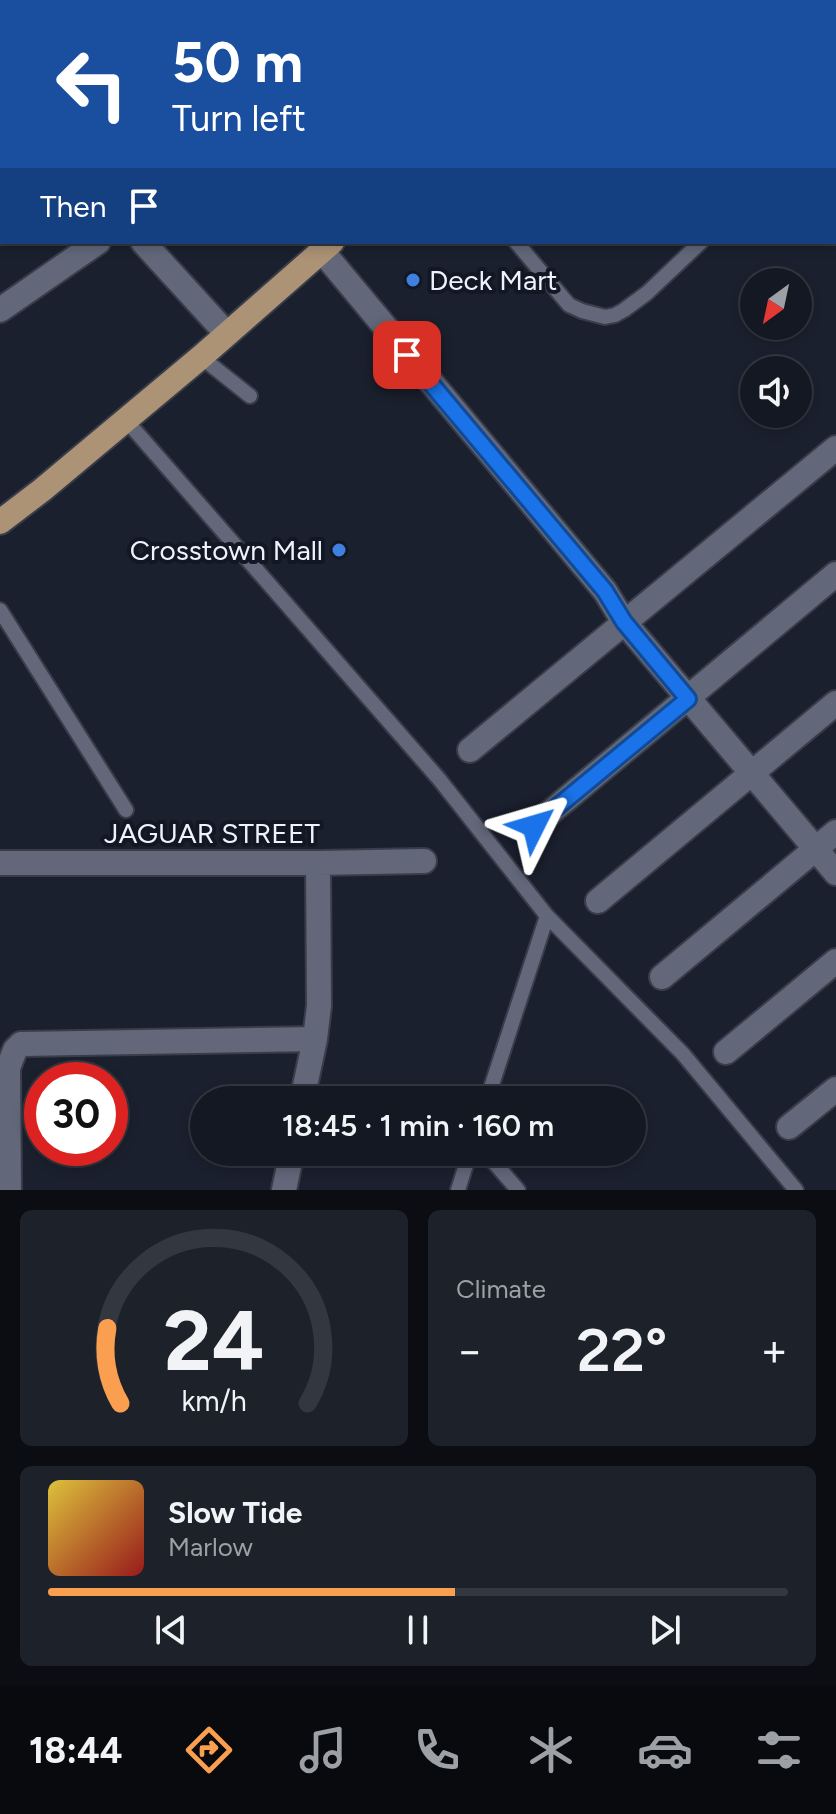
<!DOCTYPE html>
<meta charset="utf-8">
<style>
body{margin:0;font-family:Figtree,sans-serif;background:#1d212a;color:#f1f3f6;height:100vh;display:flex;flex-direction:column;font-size:30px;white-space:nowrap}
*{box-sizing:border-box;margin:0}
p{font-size:26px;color:#9da0a5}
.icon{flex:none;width:44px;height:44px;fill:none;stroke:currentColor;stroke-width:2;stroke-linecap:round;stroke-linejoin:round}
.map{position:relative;height:1190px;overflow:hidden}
.sheet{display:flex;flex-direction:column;gap:20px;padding:20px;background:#0b0d13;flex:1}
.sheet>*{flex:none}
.top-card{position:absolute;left:0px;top:0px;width:836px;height:244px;box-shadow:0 4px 12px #0003,0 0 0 2px #333740;background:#1a4fa0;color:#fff;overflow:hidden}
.needle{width:52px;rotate:213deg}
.fabs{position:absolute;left:740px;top:268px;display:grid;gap:16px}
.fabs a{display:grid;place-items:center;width:72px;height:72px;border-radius:50%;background:#141822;box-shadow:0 4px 12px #0003,0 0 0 2px #333740;font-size:40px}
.speed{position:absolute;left:24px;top:1062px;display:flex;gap:16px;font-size:40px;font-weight:700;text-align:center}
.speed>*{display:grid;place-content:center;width:104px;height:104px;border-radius:50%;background:#141822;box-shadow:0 4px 12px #0003,0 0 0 2px #333740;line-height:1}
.speed .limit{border:12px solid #d22;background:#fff;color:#111}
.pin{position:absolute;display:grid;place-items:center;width:68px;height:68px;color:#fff;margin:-34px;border-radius:16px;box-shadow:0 4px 12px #0006}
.me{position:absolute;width:88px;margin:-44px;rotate:50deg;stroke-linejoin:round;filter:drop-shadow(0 0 6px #0008)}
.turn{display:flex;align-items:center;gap:28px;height:168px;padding:0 40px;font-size:36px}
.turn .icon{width:104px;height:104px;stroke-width:2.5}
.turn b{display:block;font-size:56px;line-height:68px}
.then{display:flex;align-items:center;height:76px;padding:0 40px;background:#0003;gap:16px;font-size:30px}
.big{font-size:60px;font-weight:600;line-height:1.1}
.sheet .tile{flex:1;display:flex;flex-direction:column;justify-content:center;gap:12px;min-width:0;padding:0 28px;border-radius:12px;background:#1d212a}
.sheet .dial{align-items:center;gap:0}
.dial svg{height:208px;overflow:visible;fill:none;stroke:#333740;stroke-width:7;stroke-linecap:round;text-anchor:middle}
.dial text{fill:#f1f3f6;stroke:none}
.song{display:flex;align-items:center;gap:24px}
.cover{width:96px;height:96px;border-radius:12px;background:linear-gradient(135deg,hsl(50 70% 55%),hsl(0 70% 35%))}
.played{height:8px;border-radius:4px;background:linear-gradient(90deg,#fa9f4f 55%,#333740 55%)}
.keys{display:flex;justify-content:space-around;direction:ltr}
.heat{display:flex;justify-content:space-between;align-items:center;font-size:44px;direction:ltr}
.sheet .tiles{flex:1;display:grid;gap:20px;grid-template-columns:1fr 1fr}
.tile:last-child{grid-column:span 2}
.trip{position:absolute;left:190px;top:1086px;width:456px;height:80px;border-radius:40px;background:#141822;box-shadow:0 4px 12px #0003,0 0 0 2px #333740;font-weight:600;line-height:80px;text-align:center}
.dock{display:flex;height:128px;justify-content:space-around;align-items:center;background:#080a0e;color:#9da0a5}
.dock .icon{width:56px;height:56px}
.dock .current{color:#fa9f4f}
.dock b{font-size:36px;color:#f1f3f6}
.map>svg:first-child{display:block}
.education{fill:#2f2616}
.green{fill:#00582d}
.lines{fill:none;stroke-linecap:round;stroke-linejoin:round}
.lane-casing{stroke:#393c49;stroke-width:18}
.street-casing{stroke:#393c49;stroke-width:28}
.primary-casing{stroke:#393c49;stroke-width:28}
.lane{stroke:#62687a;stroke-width:14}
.street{stroke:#62687a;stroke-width:24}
.primary{stroke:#ad9375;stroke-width:24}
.route-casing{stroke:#114b97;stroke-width:20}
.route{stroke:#1a73e8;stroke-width:14}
.shop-dot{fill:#3f7fe0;stroke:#121724;stroke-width:3}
.labels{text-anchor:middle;stroke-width:8;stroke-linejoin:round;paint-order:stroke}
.poi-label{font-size:28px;fill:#eff2fc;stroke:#121724;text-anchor:start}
.street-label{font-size:28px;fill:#eff2fc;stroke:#121724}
</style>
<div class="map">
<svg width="836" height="1190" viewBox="0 0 836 1190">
<rect width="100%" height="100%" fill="#1b202e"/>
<!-- education -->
<path class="education" d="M736,0H836V135L834,133V2H732Z"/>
<!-- green -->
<path class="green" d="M0,0H414L411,2H2V214L0,215Z"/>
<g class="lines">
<defs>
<path id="lane" d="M388,0L389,2
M463,0L465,2
M418,2L421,0
M0,71L2,72
M834,231L836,230
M516,242L569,305L582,311L605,317L615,315L624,310L647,293L701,242
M201,357L250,396
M125,419L439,779L547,916L683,1054L796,1190
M0,610L126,810
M487,1100L547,916
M485,1152L518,1190
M458,1190L470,1152"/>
<path id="street" d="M143,242L227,334
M322,251L605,591L624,622L836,873
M0,310L98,242
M470,750L836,448
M534,826L836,574
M0,863H318L424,861
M598,901L836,703
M662,977L836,832
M726,1052L836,961
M302,1100L315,1039L319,1006L318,863
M789,1127L836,1089
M9,1190L8,1068L15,1050L21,1044L315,1039
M284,1190L292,1152"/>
<path id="primary" d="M651,2L654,0
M0,522L42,490L201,357L332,242"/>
</defs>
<!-- lane casing -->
<use href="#lane" class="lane-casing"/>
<!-- street casing -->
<use href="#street" class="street-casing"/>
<!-- primary casing -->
<use href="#primary" class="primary-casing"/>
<!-- lane -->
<use href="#lane" class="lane"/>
<!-- street -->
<use href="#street" class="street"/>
<!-- primary -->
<use href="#primary" class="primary"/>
</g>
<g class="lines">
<defs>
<path id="route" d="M407,355L605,591L624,622L688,699L534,826"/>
</defs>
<!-- route casing -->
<use href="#route" class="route-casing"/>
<!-- route -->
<use href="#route" class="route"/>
</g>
<!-- markers -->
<g class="shop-dot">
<circle cx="413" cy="280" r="8"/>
<circle cx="339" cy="550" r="8"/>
</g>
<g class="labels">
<!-- poi labels -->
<g class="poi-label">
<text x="429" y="290">Deck Mart</text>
<text x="323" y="560" text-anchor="end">Crosstown Mall</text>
</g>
<!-- street labels -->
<g class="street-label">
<text x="212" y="843">JAGUAR STREET</text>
</g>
</g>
</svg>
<div class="fabs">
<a><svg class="needle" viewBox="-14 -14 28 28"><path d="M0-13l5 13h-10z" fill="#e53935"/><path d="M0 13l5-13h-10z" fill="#9da0a5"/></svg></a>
<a><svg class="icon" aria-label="sound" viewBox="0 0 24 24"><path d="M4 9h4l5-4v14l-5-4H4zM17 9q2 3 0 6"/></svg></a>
</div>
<div class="speed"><div class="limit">30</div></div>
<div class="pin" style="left:407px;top:355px;background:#d93025"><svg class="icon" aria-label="arrive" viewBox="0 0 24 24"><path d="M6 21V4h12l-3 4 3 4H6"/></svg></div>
<svg class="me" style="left:534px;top:826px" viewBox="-20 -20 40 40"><path d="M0-17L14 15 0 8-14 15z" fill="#1a73e8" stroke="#fff" stroke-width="4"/></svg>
<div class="trip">18:45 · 1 min · 160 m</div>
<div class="top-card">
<div class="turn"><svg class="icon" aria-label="left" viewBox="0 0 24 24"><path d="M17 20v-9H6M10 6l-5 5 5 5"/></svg><div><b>50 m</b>Turn left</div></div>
<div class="then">Then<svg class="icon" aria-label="arrive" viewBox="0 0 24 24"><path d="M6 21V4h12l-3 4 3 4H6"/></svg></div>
</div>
</div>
<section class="sheet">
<div class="tiles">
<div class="tile dial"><svg viewBox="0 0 100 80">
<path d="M14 69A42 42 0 1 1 86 69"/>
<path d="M14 69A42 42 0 0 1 9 40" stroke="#fa9f4f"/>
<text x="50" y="56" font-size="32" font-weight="700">24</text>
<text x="50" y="72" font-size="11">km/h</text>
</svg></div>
<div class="tile"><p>Climate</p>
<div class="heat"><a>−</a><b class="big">22°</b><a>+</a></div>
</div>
<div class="tile">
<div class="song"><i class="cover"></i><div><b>Slow Tide</b><p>Marlow</p></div></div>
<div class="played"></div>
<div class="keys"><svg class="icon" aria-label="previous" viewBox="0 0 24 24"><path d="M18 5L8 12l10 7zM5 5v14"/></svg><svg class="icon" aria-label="pause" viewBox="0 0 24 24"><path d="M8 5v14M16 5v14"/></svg><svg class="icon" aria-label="next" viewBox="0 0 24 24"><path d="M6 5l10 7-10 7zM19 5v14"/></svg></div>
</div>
</div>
</section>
<nav class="dock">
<b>18:44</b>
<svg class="icon current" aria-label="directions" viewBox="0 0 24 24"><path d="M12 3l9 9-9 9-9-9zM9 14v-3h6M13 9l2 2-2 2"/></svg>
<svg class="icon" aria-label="music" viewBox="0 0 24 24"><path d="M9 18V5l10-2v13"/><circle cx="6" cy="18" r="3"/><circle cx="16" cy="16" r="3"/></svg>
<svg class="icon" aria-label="phone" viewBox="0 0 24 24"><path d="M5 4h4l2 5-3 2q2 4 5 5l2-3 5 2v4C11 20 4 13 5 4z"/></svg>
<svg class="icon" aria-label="climate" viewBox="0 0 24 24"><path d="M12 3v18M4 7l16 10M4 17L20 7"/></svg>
<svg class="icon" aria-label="car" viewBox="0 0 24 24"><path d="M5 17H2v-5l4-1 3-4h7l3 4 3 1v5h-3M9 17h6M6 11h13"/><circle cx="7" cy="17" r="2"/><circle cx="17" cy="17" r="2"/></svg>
<svg class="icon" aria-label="filters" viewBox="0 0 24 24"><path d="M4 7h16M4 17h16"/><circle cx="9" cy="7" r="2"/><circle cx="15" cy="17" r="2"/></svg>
</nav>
